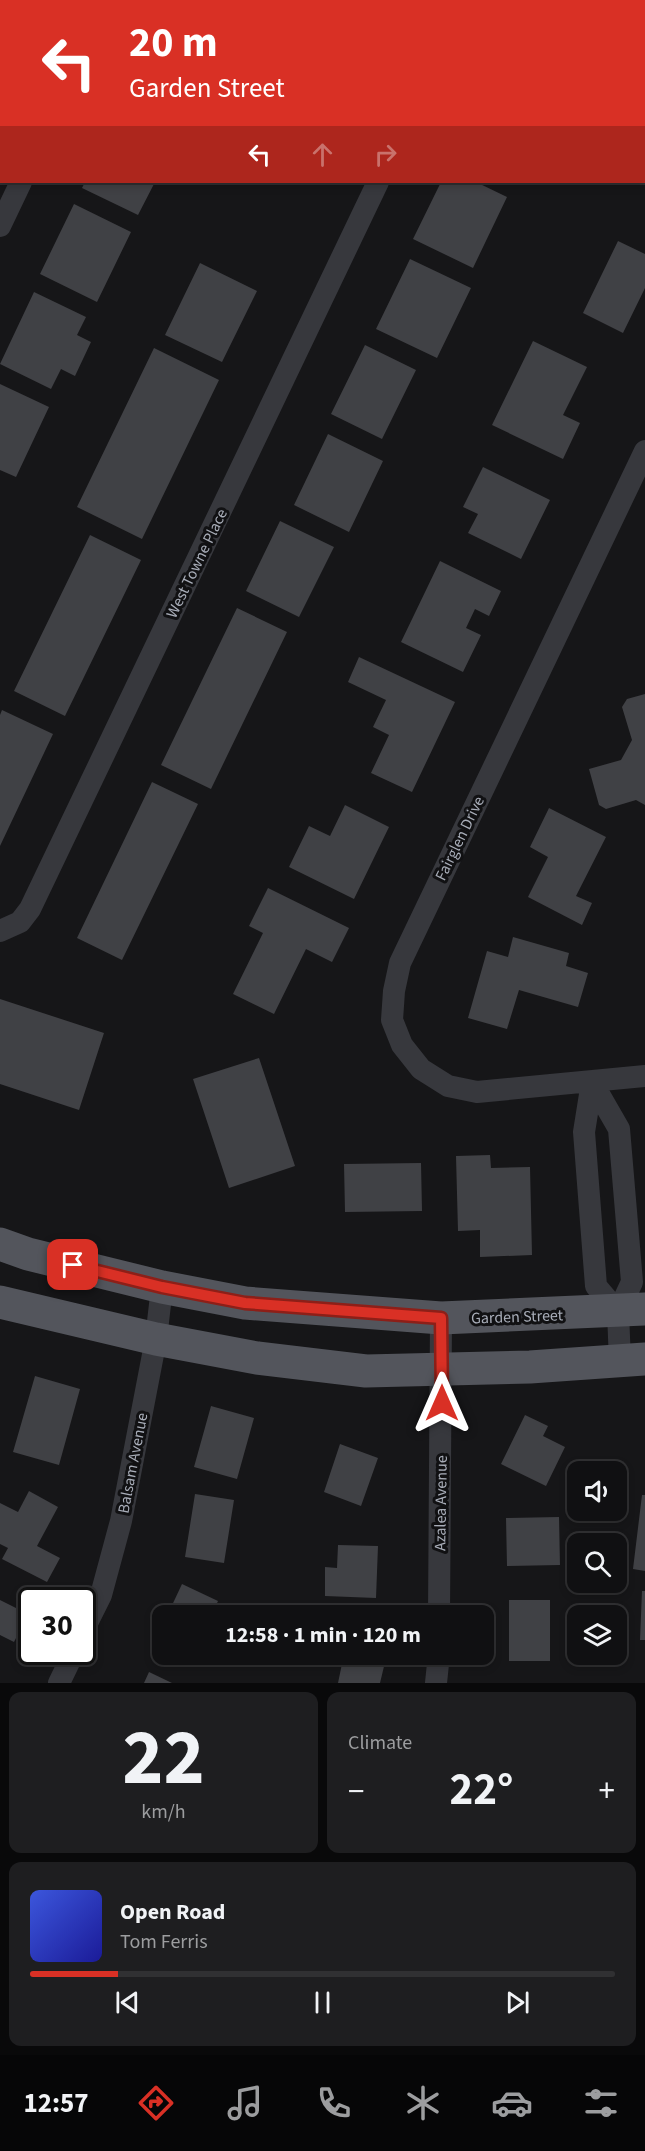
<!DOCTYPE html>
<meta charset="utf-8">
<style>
body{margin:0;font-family:"Source Sans 3",sans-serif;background:#1e1e20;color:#f1f3f6;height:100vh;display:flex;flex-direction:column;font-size:22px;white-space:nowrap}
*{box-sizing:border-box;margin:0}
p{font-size:20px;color:#9c9d9f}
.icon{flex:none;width:33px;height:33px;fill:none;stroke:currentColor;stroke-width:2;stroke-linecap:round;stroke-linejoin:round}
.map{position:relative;height:1683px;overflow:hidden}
.panel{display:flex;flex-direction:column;gap:9px;padding:9px;background:#09090a;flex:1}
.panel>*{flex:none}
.guide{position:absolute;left:0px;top:0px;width:645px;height:183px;box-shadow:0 3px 9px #0003,0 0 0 2px #303032;background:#d93025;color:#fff;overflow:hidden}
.buttons{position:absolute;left:567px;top:1461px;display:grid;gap:12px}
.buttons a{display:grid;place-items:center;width:60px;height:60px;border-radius:12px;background:#101012;box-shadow:0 3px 9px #0003,0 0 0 2px #303032;font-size:30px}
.speed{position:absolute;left:18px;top:1587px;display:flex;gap:12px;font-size:30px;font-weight:700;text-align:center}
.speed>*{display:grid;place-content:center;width:78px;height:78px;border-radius:50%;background:#101012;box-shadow:0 3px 9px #0003,0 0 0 2px #303032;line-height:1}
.speed .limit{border:3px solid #111;border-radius:9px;background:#fff;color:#111}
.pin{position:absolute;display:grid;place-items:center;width:51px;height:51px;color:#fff;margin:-26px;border-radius:12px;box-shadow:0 3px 9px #0006}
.me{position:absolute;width:66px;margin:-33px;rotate:0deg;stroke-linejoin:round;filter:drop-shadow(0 0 4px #0008)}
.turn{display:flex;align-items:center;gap:21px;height:126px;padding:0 30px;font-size:27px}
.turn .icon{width:78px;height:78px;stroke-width:2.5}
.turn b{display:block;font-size:42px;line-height:51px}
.lanes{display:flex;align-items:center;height:57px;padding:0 30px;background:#0003;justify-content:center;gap:30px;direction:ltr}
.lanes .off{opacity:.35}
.big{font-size:45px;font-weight:700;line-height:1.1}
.panel .tile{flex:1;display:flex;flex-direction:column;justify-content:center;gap:9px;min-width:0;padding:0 21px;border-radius:12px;background:#1e1e20}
.panel .dial{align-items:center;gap:0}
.dial b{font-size:78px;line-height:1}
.song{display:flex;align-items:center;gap:18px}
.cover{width:72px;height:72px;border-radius:9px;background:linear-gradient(135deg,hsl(230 70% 55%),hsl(240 70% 35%))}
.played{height:6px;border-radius:3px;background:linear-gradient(90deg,#d93025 15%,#303032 15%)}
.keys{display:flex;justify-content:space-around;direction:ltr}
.heat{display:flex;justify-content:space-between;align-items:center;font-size:33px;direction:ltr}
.panel .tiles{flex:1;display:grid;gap:9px;grid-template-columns:1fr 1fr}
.tile:last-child{grid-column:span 2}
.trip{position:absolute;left:152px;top:1605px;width:342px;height:60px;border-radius:12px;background:#101012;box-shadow:0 3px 9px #0003,0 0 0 2px #303032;font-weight:700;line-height:60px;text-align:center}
.dock{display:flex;height:96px;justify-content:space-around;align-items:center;background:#060607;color:#9c9d9f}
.dock .icon{width:42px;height:42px}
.dock .current{color:#d93025}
.dock b{font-size:27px;color:#f1f3f6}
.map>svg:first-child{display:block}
.building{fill:#404145}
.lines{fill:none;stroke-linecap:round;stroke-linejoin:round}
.street{stroke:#37383d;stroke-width:22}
.primary{stroke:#53555c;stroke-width:33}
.route-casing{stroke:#8d1f18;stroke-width:15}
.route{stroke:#d93025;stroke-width:10}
.labels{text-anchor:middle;stroke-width:6;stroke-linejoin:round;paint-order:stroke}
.street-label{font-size:16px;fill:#a8adb8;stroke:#111113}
</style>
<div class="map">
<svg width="645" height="1683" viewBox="0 0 645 1683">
<rect width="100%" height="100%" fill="#161618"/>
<!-- building -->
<path class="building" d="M85,182H155L138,215L82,188Z
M441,182H476L507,197L473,268L413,239Z
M74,204L131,232L97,302L40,274Z
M618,241L645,254V288L623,333L583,313Z
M410,259L471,288L437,358L376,329Z
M200,263L257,291L222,362L165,335Z
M34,292L86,317L77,335L91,342L75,376L61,369L51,389L0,364Z
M533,341L587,367L563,415L580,423L563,459L492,425Z
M365,345L416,370L382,439L331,414Z
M154,348L219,380L142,539L77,507Z
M0,384L49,407L16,477L0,470Z
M328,434L383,461L349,532L294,505Z
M483,467L550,500L521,559L468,533L478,514L463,507Z
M280,521L334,547L299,617L246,591Z
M90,535L141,560L65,716L14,691Z
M440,561L501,591L489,616L475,609L466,628L481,635L463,672L401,642Z
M237,608L287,632L211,789L161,765Z
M359,657L455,702L412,792L371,773L389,735L373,727L386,700L348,682Z
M645,694V805L636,800L606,809L599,805L589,769L621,760L632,740L622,707L627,699Z
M2,710L53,734L0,846V715Z
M152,782L198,804L122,960L77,938Z
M345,805L389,827L354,899L289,867L309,826L330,836Z
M549,808L606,837L576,896L592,903L582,925L528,897L548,857L530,847Z
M268,888L349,928L332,962L306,949L274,1014L233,994L263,933L249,926Z
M513,937L569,953L566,966L588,973L578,1007L519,990L507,1029L468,1018L487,951L508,957Z
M0,999L104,1033L79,1110L0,1084Z
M259,1058L295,1166L229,1188L193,1079Z
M490,1155L491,1168L530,1167L532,1255L480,1257V1230L458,1231L456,1156Z
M421,1163L422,1211L345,1212L344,1164Z
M35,1376L80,1389L59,1465L13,1452Z
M211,1406L254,1418L237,1479L194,1467Z
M525,1415L548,1426L543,1436L565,1447L546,1486L501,1464Z
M340,1444L378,1458L361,1506L324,1492Z
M29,1491L58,1507L37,1546L60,1558L47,1582L2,1559L8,1548L0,1544V1503L18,1512Z
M195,1494L234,1500L224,1563L185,1557Z
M642,1495H645V1571L633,1569Z
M559,1517L560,1565L507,1566L506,1518Z
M338,1545L378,1546L376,1598L325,1596V1567L337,1568Z
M182,1584L218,1601L211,1616H167Z
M642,1591H645V1640H640Z
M0,1600L28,1614L14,1642L0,1635Z
M509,1600H550V1661H509Z
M344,1654H387L380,1683H338Z
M149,1672L172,1683H144Z"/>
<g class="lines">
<!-- street -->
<path class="street" d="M106,2L107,0
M464,2V0
M0,226L21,182
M645,451L400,963L394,991L392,1020L402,1045L421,1069L448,1086L477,1092L645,1076
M0,931L20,922L30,909L378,182
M592,1082L584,1132L596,1286L618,1312L620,1362
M592,1082L619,1129L632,1282L618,1312
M439,1616L441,1318
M82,1633L101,1595L121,1521L156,1339L162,1287
M59,1683L74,1652
M436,1683L439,1654"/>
<!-- primary -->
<path class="primary" d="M0,1244L28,1254L162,1287L245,1303L441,1318L645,1309
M0,1302L156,1339L257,1358L366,1371L530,1367L645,1359"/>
</g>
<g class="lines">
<defs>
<path id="route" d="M73,1265L162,1287L245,1303L441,1318L442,1403"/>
</defs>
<!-- route casing -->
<use href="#route" class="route-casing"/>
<!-- route -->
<use href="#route" class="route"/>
</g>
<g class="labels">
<!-- street labels -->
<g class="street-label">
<text transform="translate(196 563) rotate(-64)" y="6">West Towne Place</text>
<text transform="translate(459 838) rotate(-64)" y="6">Fairglen Drive</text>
<text transform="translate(517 1316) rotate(-2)" y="6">Garden Street</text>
<text transform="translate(132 1463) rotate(-79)" y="6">Balsam Avenue</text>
<text transform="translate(440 1503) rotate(-89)" y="6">Azalea Avenue</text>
</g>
</g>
</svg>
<div class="buttons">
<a><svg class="icon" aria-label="sound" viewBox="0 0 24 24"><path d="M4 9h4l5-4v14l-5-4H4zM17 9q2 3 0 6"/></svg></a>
<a><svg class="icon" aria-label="search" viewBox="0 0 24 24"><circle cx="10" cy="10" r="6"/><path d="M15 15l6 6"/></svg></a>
<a><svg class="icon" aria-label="layers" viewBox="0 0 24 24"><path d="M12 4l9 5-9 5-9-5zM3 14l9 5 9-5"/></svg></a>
</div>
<div class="speed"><div class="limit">30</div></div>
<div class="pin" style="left:73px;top:1265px;background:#d93025"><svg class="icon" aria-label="arrive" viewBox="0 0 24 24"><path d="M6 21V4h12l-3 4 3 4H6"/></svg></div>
<svg class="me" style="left:442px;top:1403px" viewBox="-20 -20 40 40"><path d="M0-17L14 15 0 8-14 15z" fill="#d93025" stroke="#fff" stroke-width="4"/></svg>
<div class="trip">12:58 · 1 min · 120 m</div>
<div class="guide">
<div class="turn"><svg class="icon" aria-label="left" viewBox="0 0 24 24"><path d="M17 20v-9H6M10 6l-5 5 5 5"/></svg><div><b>20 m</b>Garden Street</div></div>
<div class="lanes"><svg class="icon" aria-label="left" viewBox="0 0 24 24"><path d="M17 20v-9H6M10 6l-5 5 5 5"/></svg><svg class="icon off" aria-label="ahead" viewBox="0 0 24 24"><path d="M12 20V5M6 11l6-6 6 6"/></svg><svg class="icon off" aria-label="right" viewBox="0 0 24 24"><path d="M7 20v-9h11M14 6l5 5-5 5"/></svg></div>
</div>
</div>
<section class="panel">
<div class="tiles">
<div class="tile dial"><b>22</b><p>km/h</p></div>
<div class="tile"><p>Climate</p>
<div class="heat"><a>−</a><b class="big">22°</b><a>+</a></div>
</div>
<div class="tile">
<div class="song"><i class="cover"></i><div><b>Open Road</b><p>Tom Ferris</p></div></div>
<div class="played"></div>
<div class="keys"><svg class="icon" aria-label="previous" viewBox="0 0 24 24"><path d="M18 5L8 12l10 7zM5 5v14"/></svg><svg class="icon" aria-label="pause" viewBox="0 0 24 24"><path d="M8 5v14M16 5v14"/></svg><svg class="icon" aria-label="next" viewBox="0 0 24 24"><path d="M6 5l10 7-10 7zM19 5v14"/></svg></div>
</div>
</div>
</section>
<nav class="dock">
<b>12:57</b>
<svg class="icon current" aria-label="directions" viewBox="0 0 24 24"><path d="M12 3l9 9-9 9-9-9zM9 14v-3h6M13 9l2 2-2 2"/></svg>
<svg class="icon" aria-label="music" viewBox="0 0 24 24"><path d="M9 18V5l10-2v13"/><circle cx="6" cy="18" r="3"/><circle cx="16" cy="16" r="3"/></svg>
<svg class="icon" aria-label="phone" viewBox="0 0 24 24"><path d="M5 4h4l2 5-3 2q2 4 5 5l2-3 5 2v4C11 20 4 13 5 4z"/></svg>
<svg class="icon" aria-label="climate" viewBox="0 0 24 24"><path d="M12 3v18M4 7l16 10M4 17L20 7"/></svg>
<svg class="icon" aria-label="car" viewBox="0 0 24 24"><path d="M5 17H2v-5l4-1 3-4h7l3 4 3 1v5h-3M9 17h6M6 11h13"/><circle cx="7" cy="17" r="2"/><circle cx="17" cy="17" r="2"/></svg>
<svg class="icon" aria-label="filters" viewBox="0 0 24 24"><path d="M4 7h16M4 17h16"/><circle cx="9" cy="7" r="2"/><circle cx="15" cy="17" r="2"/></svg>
</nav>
